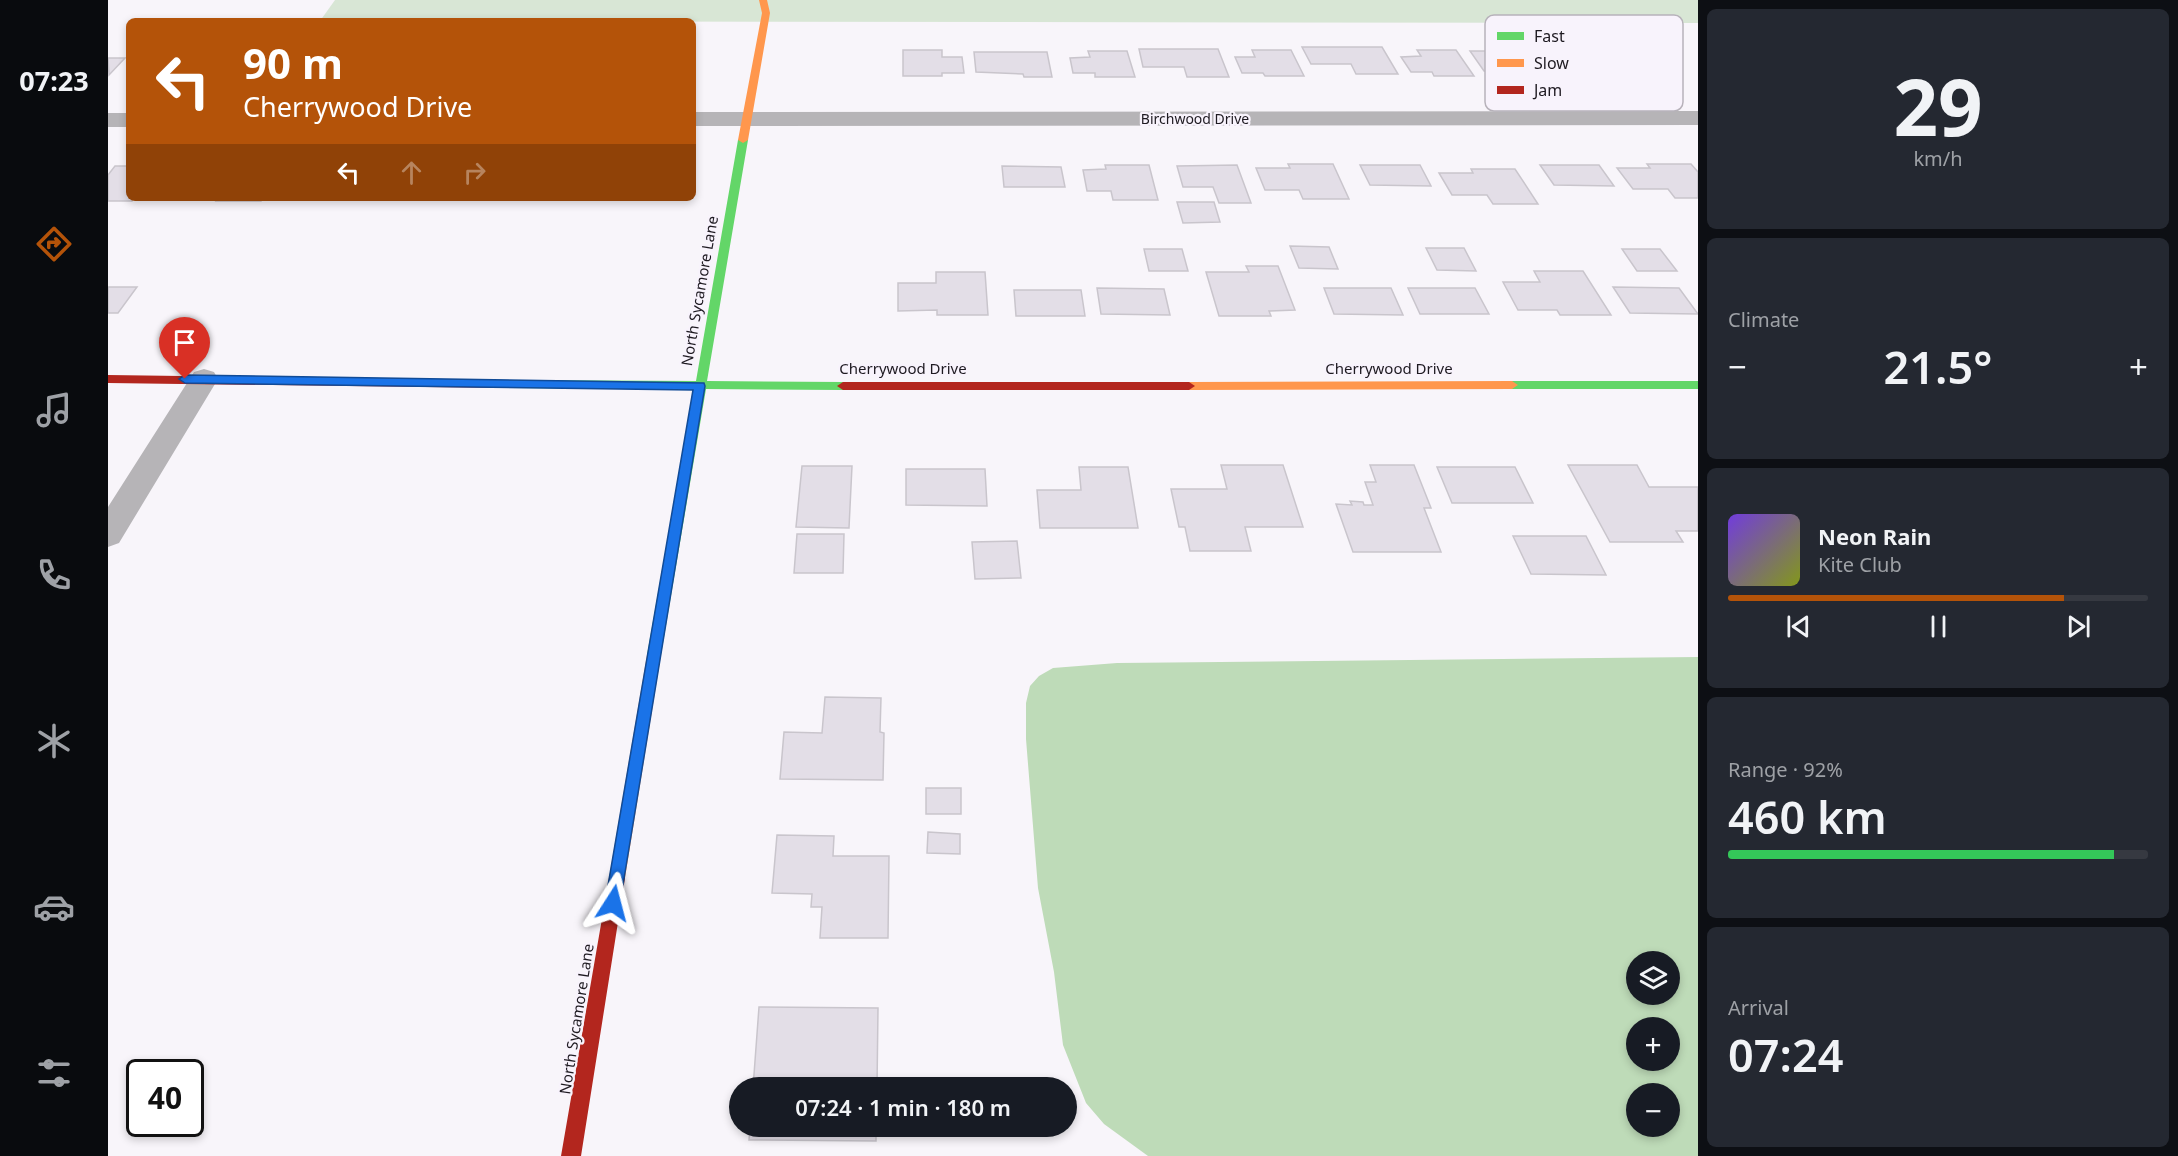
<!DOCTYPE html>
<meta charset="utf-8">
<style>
body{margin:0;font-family:"Noto Sans",sans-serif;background:#242831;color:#f1f3f6;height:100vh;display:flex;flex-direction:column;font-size:22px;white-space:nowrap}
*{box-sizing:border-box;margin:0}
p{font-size:20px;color:#9ea1a6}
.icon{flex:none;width:33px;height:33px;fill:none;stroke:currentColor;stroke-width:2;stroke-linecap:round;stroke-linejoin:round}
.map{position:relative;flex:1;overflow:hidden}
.side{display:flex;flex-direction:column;gap:9px;padding:9px;background:#0d0f14;width:480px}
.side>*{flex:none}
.guide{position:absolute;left:18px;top:18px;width:570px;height:183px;border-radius:9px;box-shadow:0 3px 9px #0003;background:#b45309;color:#fff;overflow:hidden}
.fabs{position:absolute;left:1518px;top:951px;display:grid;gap:12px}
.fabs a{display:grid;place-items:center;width:54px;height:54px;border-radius:50%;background:#171b24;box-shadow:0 3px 9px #0003;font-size:30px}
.speed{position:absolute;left:18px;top:1059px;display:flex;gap:12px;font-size:30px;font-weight:700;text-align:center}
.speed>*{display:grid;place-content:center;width:78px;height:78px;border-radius:50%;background:#171b24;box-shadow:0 3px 9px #0003;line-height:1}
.speed .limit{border:3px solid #111;border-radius:9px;background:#fff;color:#111}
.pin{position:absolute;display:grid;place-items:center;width:51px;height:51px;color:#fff;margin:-62px -26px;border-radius:50% 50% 50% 0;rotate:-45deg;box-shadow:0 0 6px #0007}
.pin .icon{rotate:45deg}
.me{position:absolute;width:66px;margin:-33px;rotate:9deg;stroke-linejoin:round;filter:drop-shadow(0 0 4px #0008)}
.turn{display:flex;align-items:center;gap:21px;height:126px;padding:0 18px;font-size:27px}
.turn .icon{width:78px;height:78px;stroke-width:2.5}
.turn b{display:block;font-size:42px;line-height:51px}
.lanes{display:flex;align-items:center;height:57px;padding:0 18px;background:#0003;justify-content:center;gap:30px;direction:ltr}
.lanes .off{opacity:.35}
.big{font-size:45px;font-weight:600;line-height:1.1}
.side .tile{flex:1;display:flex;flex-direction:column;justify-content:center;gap:9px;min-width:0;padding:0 21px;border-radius:9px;background:#242831}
.side .dial{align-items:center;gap:0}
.dial b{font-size:78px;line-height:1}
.song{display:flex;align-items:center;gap:18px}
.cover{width:72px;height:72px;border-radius:9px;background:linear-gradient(135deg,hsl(260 70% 55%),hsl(70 70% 35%))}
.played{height:6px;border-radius:3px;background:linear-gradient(90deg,#b45309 80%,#363941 80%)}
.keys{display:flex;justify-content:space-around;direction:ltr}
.heat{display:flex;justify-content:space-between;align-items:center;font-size:33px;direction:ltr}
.charge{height:9px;border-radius:4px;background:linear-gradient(90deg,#34c759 92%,#363941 0)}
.trip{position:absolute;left:621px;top:1077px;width:348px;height:60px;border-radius:30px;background:#171b24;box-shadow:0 3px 9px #0003;font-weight:600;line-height:60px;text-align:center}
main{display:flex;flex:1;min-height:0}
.tab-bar{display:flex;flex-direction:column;width:108px;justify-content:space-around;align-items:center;background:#090b0e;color:#9ea1a6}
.tab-bar .icon{width:42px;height:42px}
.tab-bar .active{color:#b45309}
.tab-bar b{font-size:27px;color:#f1f3f6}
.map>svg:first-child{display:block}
.green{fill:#d8e6d5}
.water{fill:#bedbb8;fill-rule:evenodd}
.building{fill:#e3dee7;stroke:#c9c5cc;stroke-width:1.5}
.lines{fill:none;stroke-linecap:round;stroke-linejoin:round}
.street{fill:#b6b4b7;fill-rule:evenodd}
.fast{fill:#63d668;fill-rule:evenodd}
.slow{fill:#ff974d;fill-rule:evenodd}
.jam{fill:#b3261e;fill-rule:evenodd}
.route{fill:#1a73e8;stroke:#114b97;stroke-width:1.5}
.labels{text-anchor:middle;stroke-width:4.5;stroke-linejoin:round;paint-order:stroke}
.far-street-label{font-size:14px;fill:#1e1a21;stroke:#f8f3fc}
.street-label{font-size:15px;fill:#1e1a21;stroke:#f8f3fc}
.key{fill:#f8f3fc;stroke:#b7b2ba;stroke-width:1.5}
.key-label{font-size:16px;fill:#1e1a21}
</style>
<main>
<nav class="tab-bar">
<b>07:23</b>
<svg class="icon active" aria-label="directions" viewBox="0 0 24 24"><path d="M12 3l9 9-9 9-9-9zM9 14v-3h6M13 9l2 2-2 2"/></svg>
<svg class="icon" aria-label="music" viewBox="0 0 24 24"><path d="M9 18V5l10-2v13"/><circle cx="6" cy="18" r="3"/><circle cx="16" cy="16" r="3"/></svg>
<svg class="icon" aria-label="phone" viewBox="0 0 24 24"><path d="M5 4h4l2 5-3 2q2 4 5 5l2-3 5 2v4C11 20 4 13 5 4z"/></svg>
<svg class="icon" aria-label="climate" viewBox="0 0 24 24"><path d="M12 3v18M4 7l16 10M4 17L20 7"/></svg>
<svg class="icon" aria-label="car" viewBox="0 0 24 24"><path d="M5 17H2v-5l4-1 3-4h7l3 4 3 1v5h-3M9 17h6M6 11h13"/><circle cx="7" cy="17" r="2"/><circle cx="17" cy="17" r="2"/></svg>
<svg class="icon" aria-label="filters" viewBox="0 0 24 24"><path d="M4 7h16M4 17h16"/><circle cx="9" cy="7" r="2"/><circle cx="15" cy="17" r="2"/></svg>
</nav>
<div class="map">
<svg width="1590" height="1156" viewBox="0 0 1590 1156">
<rect width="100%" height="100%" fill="#f8f5fa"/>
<!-- green -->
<path class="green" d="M227,0H1590V23L212,21Z"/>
<!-- water -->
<path class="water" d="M1590,657V1156H1040L996,1124L978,1103L955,1045L946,972L930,888L918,739V703L922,686L931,676L945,668L1009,663ZM1528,962H1562V994H1528ZM1528,1028H1562V1060H1528ZM1528,1094H1562V1126H1528Z"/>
<!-- building -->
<path class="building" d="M1194,47H1274L1290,74H1248L1243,64H1203Z
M1031,49H1110L1121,77H1079L1076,67H1035Z
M795,50H834V57H854L856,73H834V76H795Z
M1144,50H1183L1196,76H1157L1155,73H1134L1127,57H1147Z
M1309,50H1348L1366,76H1326L1324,72H1303L1293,57L1313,56Z
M980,51H1019L1027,77H987V73H965L962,58L982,57Z
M1362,51H1437L1457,76H1426L1424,73L1376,71Z
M866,52H939L944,77H916L915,74L868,72Z
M0,58H17L1,75Z
M1180,164H1225L1241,199H1195L1191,190H1157L1148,168H1182Z
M1539,164H1583L1590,172V198H1567L1560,189H1525L1509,168H1542Z
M997,165H1041L1050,200H1005L1003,191H979L975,170L998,169Z
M1129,165L1143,203H1111L1105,187H1075L1069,166Z
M1252,165H1312L1323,186L1262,185Z
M1432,165H1491L1506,186L1446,185Z
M7,166H21V198H26L24,201H0V175Z
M894,166L953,167L957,187H896Z
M1363,169H1407L1430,204H1385L1379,195H1344L1331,173H1365Z
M110,198H156L153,201H108Z
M1069,202H1106L1112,222L1075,223Z
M1182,246L1221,247L1230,269L1191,268Z
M1318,248H1356L1368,271L1329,270Z
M1036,249H1074L1080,271H1041Z
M1514,249H1552L1569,271H1529Z
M1138,266H1170L1187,310L1161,311L1163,316H1111L1098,272H1141Z
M1426,271H1475L1503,315H1452L1449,310H1410L1395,282H1432Z
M828,272H877L880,315H829V310L790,311V283H828Z
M0,287H29L10,313H0Z
M1505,287L1571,288L1590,314L1522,313Z
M989,288L1056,289L1062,315L993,314Z
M1216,288H1283L1295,315L1226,314Z
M1300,288H1367L1381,314H1312Z
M906,290H973L977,316H908Z
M1113,465H1175L1195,527H1137L1143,551H1082L1077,527H1071L1063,489H1119Z
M1262,465H1306L1323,508H1316L1333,552H1245L1228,504L1244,505L1242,501L1255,502L1256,505H1265L1257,482H1268Z
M1460,465H1529L1541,487H1590V531H1568L1575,542H1502Z
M694,466H744L741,528L688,527Z
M971,467H1020L1030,528H932L929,490H973Z
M1329,467H1407L1425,503H1344Z
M798,469H877L879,506L798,505Z
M689,534H736L735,573H686Z
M1405,536H1478L1498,575L1423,574Z
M909,541L913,578L867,579L864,542Z
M717,697L773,698L772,732L776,733L775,780L672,779L676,732L714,733Z
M818,788H853V814H818Z
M820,832L852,834V854L819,853Z
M669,835L726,836L725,856H781L780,938H712L714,907H703L704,894L664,893Z
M651,1007L770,1008L769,1088H645Z
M642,1126H768V1141L641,1140Z"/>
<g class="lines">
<!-- street -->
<path class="street" d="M1590,111V125L585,126V112Z
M0,113H21V127H0Z
M96,369L106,372L110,379L11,543L0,547V507L86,372Z"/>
<!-- fast -->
<path class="fast" d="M635,137L640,140L599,381L735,382L741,386L735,390L598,389L553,655L551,659L546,661L541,659L539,655L586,389L393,388L387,384L393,380L588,381L630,140Z
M1404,381H1590V389H1404L1398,385Z"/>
<!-- slow -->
<path class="slow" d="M651,0H659L662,13L640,140L635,143L630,140L654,13Z
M1404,381L1410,385L1404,389L1081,390L1075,386L1081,382Z
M546,649L551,651L553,655L517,878L515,884L509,886L503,884L501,878L539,655L541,651Z"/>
<!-- jam -->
<path class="jam" d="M0,375L393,380L399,384L393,388L0,383Z
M735,382H1081L1087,386L1081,390H735L729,386Z
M509,870L515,872L517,878L473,1156H453L501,878L503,872Z"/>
</g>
<!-- route -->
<path class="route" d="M77,375L596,383L597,386L511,909L505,911L499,909L497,903L585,390L77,383L71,379Z"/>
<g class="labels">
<!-- far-street labels -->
<g class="far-street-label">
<text x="1087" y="124">Birchwood Drive</text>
</g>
<!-- street labels -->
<g class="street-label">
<text transform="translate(592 291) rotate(-80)" y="5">North Sycamore Lane</text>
<text x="795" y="374">Cherrywood Drive</text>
<text x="1281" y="374">Cherrywood Drive</text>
<text transform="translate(469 1019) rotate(-81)" y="5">North Sycamore Lane</text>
</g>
</g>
<!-- legend -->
<rect x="1377" y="15" width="198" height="96" rx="9" class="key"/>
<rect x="1389" y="32" width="27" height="8" fill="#63d668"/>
<rect x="1389" y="59" width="27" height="8" fill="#ff974d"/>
<rect x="1389" y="86" width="27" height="8" fill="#b3261e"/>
<g class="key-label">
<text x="1426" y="42">Fast</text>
<text x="1426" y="69">Slow</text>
<text x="1426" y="96">Jam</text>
</g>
</svg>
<div class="fabs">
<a><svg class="icon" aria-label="layers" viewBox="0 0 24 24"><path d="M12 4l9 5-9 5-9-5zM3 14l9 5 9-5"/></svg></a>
<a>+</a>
<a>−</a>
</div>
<div class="speed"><div class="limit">40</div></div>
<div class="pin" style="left:77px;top:379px;background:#d93025"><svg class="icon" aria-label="arrive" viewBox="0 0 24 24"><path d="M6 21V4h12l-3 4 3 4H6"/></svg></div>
<svg class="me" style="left:505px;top:903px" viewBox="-20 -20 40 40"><path d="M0-17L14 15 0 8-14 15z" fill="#1a73e8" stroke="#fff" stroke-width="4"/></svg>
<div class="trip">07:24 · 1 min · 180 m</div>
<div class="guide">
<div class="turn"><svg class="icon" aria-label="left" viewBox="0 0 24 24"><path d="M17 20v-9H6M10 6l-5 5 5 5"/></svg><div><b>90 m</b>Cherrywood Drive</div></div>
<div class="lanes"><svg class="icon" aria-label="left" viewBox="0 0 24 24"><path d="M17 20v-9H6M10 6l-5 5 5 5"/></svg><svg class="icon off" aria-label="ahead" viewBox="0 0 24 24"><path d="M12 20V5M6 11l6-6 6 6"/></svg><svg class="icon off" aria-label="right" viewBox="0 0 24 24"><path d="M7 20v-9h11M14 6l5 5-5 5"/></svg></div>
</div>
</div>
<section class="side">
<div class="tile dial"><b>29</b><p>km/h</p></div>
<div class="tile"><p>Climate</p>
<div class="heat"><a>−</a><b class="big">21.5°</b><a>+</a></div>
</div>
<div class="tile">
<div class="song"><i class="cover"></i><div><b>Neon Rain</b><p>Kite Club</p></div></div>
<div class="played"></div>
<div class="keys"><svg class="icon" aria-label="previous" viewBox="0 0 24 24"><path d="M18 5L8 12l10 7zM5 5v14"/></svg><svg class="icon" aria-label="pause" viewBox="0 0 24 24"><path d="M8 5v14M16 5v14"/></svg><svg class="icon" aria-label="next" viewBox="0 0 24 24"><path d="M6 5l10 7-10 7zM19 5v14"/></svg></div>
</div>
<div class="tile"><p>Range · 92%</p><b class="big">460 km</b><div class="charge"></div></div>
<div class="tile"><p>Arrival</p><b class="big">07:24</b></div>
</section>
</main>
